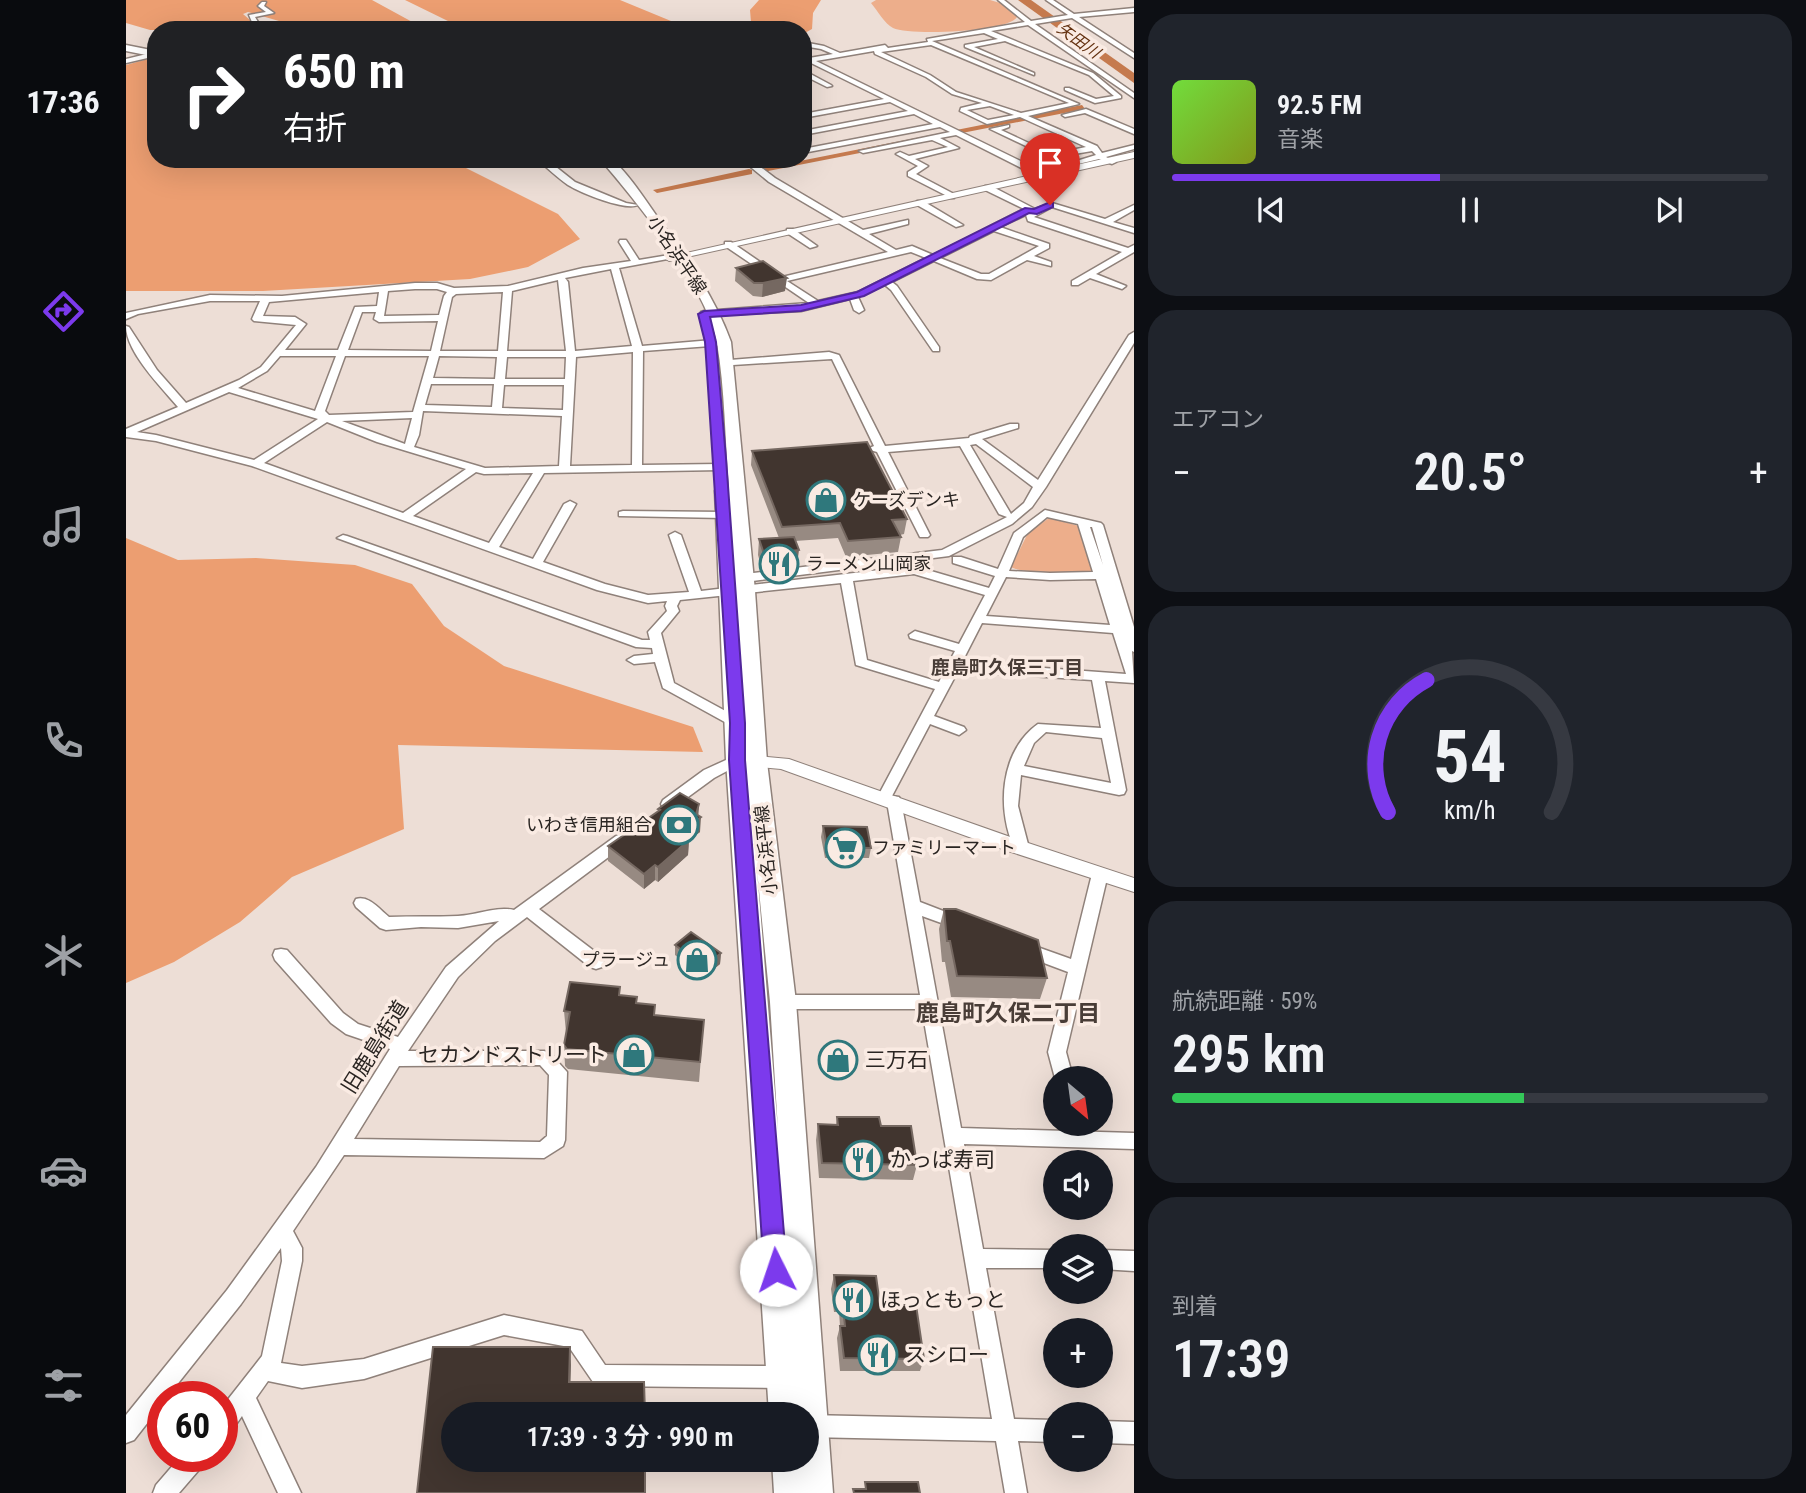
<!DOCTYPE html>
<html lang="ja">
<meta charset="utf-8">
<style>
body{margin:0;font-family:"Roboto Condensed","Noto Sans JP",sans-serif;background:#20242c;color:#f1f3f6;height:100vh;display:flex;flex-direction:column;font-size:26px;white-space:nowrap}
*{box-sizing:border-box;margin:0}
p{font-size:23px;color:#9ea1a6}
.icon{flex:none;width:38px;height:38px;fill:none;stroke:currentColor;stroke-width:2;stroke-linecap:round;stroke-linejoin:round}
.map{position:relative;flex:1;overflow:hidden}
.details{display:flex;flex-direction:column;gap:14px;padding:14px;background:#0d0f14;width:672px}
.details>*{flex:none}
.hud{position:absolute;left:21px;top:21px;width:665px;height:147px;border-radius:28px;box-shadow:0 7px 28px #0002;background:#202124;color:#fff;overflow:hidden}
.needle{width:46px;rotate:151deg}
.fabs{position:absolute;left:917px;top:1066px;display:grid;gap:14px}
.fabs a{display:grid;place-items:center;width:70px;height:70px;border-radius:50%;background:#171b24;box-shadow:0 7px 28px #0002;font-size:35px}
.speed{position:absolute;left:21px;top:1381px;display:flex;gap:14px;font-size:35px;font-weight:700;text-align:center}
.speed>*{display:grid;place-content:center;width:91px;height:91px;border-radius:50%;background:#171b24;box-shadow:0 7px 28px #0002;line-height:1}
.speed .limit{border:10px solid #d22;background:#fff;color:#111}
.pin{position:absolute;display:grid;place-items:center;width:60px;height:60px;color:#fff;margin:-72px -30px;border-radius:50% 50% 50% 0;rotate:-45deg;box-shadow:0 0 7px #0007}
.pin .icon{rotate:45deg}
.me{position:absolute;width:77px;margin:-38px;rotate:356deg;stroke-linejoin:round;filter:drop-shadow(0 0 5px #0008)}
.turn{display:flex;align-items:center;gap:24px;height:147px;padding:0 21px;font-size:32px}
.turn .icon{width:91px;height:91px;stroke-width:2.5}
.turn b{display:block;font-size:49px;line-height:60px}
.big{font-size:52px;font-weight:600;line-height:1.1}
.details .card{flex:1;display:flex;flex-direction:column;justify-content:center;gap:10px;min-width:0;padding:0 24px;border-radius:28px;background:#20242c}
.details .dial{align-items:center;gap:0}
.dial svg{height:182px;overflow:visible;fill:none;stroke:#363941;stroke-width:7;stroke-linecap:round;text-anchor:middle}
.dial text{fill:#f1f3f6;stroke:none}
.song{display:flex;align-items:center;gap:21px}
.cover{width:84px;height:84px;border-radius:10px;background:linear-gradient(135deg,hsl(100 70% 55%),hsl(70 70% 35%))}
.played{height:7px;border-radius:4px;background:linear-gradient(90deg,#7c3aed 45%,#363941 45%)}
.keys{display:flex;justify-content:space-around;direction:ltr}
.heat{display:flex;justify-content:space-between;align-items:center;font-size:38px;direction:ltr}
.charge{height:10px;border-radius:5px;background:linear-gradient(90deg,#34c759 59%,#363941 0)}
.trip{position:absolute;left:315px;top:1402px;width:378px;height:70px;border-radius:35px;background:#171b24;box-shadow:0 7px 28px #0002;font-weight:600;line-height:70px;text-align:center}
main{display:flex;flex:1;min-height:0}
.tabs{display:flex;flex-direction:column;width:126px;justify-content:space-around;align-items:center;background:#090b0e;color:#9ea1a6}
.tabs .icon{width:49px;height:49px}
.tabs .active{color:#7c3aed}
.tabs b{font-size:32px;color:#f1f3f6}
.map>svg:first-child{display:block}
.green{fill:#edae8b}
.forest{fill:#ec9e71}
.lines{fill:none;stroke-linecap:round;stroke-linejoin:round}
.canal{fill:#c57a4e;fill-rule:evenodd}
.river{fill:#c57a4e;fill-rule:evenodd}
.minor-casing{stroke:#8f817a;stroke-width:3}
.tertiary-casing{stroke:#8f817a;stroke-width:2}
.primary-casing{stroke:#8f817a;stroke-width:3}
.minor{fill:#fff;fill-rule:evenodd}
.tertiary{fill:#fff;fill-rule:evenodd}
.primary{fill:#fff;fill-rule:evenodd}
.wall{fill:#978a82}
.shaded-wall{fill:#756861}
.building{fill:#41352f;stroke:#756861;stroke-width:2}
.route{fill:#7c3aed;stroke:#51269a;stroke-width:2}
.labels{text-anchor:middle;stroke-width:7;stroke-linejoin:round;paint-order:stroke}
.far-water-label{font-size:16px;font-style:italic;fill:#643211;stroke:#faebe3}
.street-label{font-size:18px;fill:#2a2522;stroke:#faebe3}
.poi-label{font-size:18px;fill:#2a2522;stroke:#faebe3;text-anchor:start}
.neighbourhood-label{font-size:19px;font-weight:bold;fill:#493d37;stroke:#faebe3}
.near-street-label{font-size:21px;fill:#2a2522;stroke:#faebe3}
.near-poi-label{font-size:21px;fill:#2a2522;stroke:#faebe3;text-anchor:start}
.near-neighbourhood-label{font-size:23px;font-weight:bold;fill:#493d37;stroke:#faebe3}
</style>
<main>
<nav class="tabs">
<b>17:36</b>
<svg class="icon active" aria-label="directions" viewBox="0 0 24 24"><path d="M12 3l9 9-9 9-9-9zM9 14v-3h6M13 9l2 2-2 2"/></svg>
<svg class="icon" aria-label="music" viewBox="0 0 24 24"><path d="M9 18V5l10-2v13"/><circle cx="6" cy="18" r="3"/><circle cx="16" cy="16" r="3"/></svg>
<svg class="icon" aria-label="phone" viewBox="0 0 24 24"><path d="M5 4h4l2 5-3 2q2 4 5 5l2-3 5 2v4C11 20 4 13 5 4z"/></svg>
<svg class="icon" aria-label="climate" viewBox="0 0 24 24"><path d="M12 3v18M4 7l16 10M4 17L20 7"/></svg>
<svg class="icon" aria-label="car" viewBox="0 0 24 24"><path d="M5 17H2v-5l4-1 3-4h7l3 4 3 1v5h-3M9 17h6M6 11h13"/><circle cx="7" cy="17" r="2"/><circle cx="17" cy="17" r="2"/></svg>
<svg class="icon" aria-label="filters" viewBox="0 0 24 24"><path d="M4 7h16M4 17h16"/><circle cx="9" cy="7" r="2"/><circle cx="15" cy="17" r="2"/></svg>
</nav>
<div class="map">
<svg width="1008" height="1493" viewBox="0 0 1008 1493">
<rect width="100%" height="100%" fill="#edded6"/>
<!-- green -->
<path class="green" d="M750,0H864L874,3L891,17C883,32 784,36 767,28C759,24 751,10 745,3Z
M923,518L968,530L981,569C966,575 898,575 885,567L902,533Z"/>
<!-- forest -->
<path class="forest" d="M0,0H246L301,30H184L122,12L117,14L124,20L126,28L123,30H24L0,23Z
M279,0H494L545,21L539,24L540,30H354L326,23Z
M633,0H695L687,13L686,29L677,34V30H636L625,22L624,10Z
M22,59H30V159H322L432,214L454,239L402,267L344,279L137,291H0V65Z
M0,538L52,560L130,558L229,565L286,584L318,626L378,666L567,727L577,752L272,745L278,829L166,877L114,922L48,962L0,983Z"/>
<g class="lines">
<!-- canal -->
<path class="canal" d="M956,105L959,109L637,172L633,169Z
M623,169L626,170V174L531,193L527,190Z"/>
<!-- river -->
<path class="river" d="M892,0H905L1008,73V83Z"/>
<defs>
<path id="minor" d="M872,0H878L905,21L942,15L920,0H927L948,14L1008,8V12L953,17L1008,53V58L946,18L909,24L1008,93V98L902,25L865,31L967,73L995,96V98L969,103L939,90V88H943L970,99L988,96L963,75L879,41L848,47L908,73V75L839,47V45L872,39L858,33L806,41L953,104L902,116L971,146L976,153L1008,145V149L980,157L990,162L986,164L973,159L948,165L944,163L970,155L966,151L925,158L864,129L883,125V127L875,130L926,154L960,147L894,117L861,124L834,111L835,108L856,103L826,94L800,77L749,54L748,51L690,61L923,175V179H917L830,135L814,138L833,148L789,159L802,166L790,174L828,194V198H825L782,176V172L792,166L770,154L774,152L783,156L822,147L806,140L737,153L733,151L824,132L814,127L677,153V149L807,124L788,114L677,135V131L782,111L764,102L677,118V114L758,99L683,62L677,63V59L707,54L695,49L677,46V42L698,46L714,53L759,45L762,48L802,42L801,39L899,22ZM805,45L943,103L895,113L830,92L804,75L755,52ZM864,106L888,115L862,120L841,110Z
M136,2H140L138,6L148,13L129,17L132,22L128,30H122L126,22L123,15L140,12L132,6Z
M29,52L30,56L0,63V59Z
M677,70L705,85L706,86L701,87L677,75Z
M960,109L1008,129V134L959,113L939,117L936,115Z
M411,159H420L449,182L500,203L512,205C499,211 455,193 442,185C432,178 421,168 411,159Z
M615,159H624L649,178L737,230L782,220V224L743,234L770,250L786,246L807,255L898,209L859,190V186H865L909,209L926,203L979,219L1008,205V210L987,222L1008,228V233L926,207L908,217L1002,248L1008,245V252L970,274L1000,286L996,289L964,278L952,285H946V281L996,252L902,221L900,215L874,227L923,244V248L908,256L925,262V266L901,260L865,280L851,279L808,261L766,282L771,286L813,347V351H807L765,290L759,285L732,297L738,310L733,313L728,310L724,299L675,311L575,316V312L578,311L683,303L599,246V242H605L656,277L762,252L643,182ZM868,231L913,246L863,274H855L814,258ZM785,252L800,258L732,292L692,301L661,281Z
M791,201H797L837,225L830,227L791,205Z
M661,229H667L691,246L684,248L661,233Z
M494,240H500L513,260L543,255L547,258L493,268L516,346L598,339L603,342L598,345L517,351L516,465L595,464L600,467L595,470L418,473L373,547L407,559L438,504L444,501L450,504L417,562L479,584L522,595L563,592L543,535L549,532L555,535L575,591L788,566L863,588L869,576L827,563V557H835L872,569L888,533L919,510L975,523L977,525L1008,627V652L1006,651L1008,683L979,681L1000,790L998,794L993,795L895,775L892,806L903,848L900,852H890C870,812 873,752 912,724L975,728L966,680L832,671L808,716L838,727L840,730L833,735L804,724L766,796L773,797L775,801L794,902L838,919L840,923L838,927L832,929L796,916L835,1128L1008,1133V1149L838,1144L857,1249L929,1250V1268H860L888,1419L929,1420V1442L892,1441L901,1493H879L870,1441L681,1437V1415L866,1419L796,1009H657L651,1007L649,1002L651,997L657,995H794L761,802H753L751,798L809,689L730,665L715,583L554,600L551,606L553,611L535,633L548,683L616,720L618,723L616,726H606L537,688L529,662L508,664L501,660L508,656L527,654L526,648L510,647L211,538L217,535L221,536L516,640H524L522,632L541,611L539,606L541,601L522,603L471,590L126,466L30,441L0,437V429L52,407C35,387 0,352 0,326L3,327L31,370L60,403L113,380L135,367L170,325L128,321L126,319L134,301H84L12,314L0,319V313L84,295L156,296L289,283H311L328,288L382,286L457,268L505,261L493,242ZM485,269L506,346L449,351L442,282L439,278ZM432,280L440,351H381L386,291ZM289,289H311L321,292L318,296L313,315L258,316L262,291ZM253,292L251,306L229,307L212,350H159L180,324L169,317L137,316L143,302ZM377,292L372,351H314L326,297L330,294ZM236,312H250L248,319L253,322L312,321L305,351L222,350ZM507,352L506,465L444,466L450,357ZM154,356H210L189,411L112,388L141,371ZM219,356H303L287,412L203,415L199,411ZM313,356L371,357L369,379L307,378ZM381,357H440L439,379H379ZM305,384H368L366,407L299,405ZM378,385H438L437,410L376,408ZM103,392L192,419L128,460L30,435L11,432ZM297,411L436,416L433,466L359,468L288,447L293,435ZM286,418L279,444L216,421ZM201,422L251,442L340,469L277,513L138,463ZM350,472L358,474L407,473L363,543L287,516ZM921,517L952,524L967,572L924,573L883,571L897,537ZM964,527H966L977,565ZM788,574L859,595L833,644L789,631L783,635L784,638L829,651L813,682L741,660L727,581ZM880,577L924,580L970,579L984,625L860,616ZM856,623L987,633L1000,674L836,662ZM920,732L976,738L985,783L898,766L908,743Z
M1008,332V343L920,487L906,507L886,524L823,556L619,582L613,578L619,574L816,550L881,517L873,514L834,446L762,452L804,535L802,537H794L751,452L741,449L748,446L706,359L607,365L604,364V360L703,352L713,355L759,446L843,438L844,436L884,424H892V428L856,439L912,480L1003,335ZM850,444L907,487L898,503L885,514L844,445Z
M497,511L598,512L604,515L598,518L493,516V512Z
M611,755L618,760L616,763L588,778L547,808H537L535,804L537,800L578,770Z
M495,834L500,836L503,840L500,844L413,909L476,957L478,962L476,967L470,969L464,967L401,917L369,941L332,977L282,1051H418L424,1053L441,1072L439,1140L437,1146L418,1158L218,1155L167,1231L176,1248V1261L155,1363L176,1366L238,1359L378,1315L456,1331L479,1365L658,1366L665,1370L669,1377L665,1384L658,1388L474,1386L467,1382L443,1347L378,1335L238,1379L176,1388L142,1381L130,1398L175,1493H152L116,1416L104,1433L96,1436V1407L136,1356L156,1261L155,1248L115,1304L42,1396H37V1403L8,1440L0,1443V1415L101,1290L190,1167L264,1049L220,1034L205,1023L149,960L147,955L149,950L155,949L161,950L217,1013L232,1024L272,1037L320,967L373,921L332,928L295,927L260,930L254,928L230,907L228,903L230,899C243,895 254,910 263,917C286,916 309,917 332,916C351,915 370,906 388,910L490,836ZM414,1065L423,1075L421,1136L414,1142L228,1139L273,1066Z
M974,868L979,870L982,874L940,1052L947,1078H929L922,1052L942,972L894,954L892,949L894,944L900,943L945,959L966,874L969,870Z
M975,1250L1008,1251V1271L975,1269Z
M975,1421L1008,1422V1444L975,1443Z
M55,1456H81L78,1464L53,1493H27L30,1485Z"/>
<path id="tertiary" d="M1008,152V158L543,261L538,258Z
M619,755L663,759L893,840L1008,878V892L879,850L655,769L613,765L610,761Z"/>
<path id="primary" d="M0,45L30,51V57L0,51Z
M474,159H486C503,175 516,195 530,215C559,255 588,295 605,342L629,591L641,762L670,1002L707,1493H648L646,1460H681V1414H643L600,760L589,491L591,487H603C599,441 599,389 591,343C581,288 511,202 474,159ZM631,870L644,1002L652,1130Z"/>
</defs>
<!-- minor casing -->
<use href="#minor" class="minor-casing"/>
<!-- tertiary casing -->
<use href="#tertiary" class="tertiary-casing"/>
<!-- primary casing -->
<use href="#primary" class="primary-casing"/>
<!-- minor -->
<use href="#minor" class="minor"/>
<!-- tertiary -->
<use href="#tertiary" class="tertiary"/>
<!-- primary -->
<use href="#primary" class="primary"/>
</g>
<!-- wall -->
<path class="wall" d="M610,268L659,291L636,297L627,296L609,281Z
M626,451L781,519L778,534L774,535L775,537L772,552L720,557L712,538L669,541L671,565L636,569L632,555L633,539L653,538L625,465Z
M573,804L572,815L574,832L563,840L562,855L532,882L529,880L518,889L482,861V846L532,812V809Z
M697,826L745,848L743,858H699L695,837Z
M818,909L921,978L914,999L825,997L819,962H816L813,929Z
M549,945L595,953L594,964L578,977L549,955Z
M494,987V995L511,997V1003L529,1015L578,1020L573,1082L442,1069L439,1066L438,1045L440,1032L438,1011Z
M711,1117L755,1126L791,1165L787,1180L693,1178L690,1140L692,1124L710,1125Z
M708,1275L754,1305L798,1359L794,1371H714L711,1338L714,1326L713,1312H708L705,1289Z"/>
<!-- shaded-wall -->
<path class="shaded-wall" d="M661,278L659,291L636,297L637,283Z
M673,550L671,565L636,569L638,554Z
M573,804L572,820L575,817L574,832L563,840L562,855L532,882V867L554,833L570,814Z
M529,865V880L518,889V874Z
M595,953L594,964L578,977L579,967Z
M444,1347L445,1365L444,1399L443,1382Z"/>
<!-- building -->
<path class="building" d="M637,261L661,278L637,283H628L610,268Z
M741,442L781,519L766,520L775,537L722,541L714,523L656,527L626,451Z
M668,537L673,550L638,554L633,539Z
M554,793L573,804L570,814L575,817L554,833L563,840L532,867L529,865L518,874L482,846L534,810L532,809Z
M697,826L741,827L745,848L701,847Z
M818,909H830L912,940L921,978L831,976L824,941H821Z
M565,932L595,953L579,967L549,945Z
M444,982L494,987L493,995L511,997L510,1003L529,1005L528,1015L578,1020L574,1062L441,1049L438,1045L444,1012L438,1011Z
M711,1117H753L755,1126H785L791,1165L696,1163L692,1124L712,1125Z
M708,1275L750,1276L754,1305H790L798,1359L718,1358L714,1326H719L716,1299H711Z
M307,1347H444L443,1382H518L519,1414H327V1460H519V1493H291Z
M739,1482H792L794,1493H728L727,1489H740Z"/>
<!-- route -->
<path class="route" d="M924,202L927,203V207L911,214L903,213L738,296L675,311L584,317L590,342L600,458L619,723V760L661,1270L658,1278L650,1281L642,1278L638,1270L603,760L604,723L579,342L572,314L578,311L675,305L731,292L899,208L908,209Z"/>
<!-- icons -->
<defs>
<symbol id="shop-ring" viewBox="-11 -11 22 22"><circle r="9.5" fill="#faebe3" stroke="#2f787c" stroke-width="1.5"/><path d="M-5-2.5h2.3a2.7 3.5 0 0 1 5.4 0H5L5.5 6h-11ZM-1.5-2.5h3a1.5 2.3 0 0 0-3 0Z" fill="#2f787c"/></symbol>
<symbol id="restaurant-ring" viewBox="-11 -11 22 22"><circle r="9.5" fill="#faebe3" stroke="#2f787c" stroke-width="1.5"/><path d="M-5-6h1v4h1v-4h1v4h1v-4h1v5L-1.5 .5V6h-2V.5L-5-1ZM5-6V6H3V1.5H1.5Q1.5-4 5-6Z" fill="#2f787c"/></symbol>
<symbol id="bank-ring" viewBox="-11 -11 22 22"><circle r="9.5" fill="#faebe3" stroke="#2f787c" stroke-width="1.5"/><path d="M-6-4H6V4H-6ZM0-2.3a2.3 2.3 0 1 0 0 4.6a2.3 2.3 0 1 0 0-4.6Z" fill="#2f787c"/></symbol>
<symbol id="supermarket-ring" viewBox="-11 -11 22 22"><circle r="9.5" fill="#faebe3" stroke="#2f787c" stroke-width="1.5"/><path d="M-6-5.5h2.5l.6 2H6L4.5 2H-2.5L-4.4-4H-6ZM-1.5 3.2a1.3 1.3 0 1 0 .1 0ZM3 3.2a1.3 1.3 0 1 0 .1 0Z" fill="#2f787c"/></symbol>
</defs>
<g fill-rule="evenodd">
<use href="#shop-ring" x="678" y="478" width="44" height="44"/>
<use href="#restaurant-ring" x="631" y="542" width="44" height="44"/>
<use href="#bank-ring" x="531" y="803" width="44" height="44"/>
<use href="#supermarket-ring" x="697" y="826" width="44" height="44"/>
<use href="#shop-ring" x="549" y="938" width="44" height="44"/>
<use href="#shop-ring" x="486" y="1033" width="44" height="44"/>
<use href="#shop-ring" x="690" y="1038" width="44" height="44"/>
<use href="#restaurant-ring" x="715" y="1138" width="44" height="44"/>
<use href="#restaurant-ring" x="705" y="1278" width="44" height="44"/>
<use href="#restaurant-ring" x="730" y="1333" width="44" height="44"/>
</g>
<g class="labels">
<!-- far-water labels -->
<g class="far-water-label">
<text transform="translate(953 40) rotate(36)" y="6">矢田川</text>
</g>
<!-- street labels -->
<g class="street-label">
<text transform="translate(551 255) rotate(56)" y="6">小名浜平線</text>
<text transform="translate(640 850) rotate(-96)" y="6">小名浜平線</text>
</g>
<!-- poi labels -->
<g class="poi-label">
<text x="727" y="506">ケーズデンキ</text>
<text x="680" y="570">ラーメン山岡家</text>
<text x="526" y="831" text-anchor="end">いわき信用組合</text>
<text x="746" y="854">ファミリーマート</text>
<text x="544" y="966" text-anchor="end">プラージュ</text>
</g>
<!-- neighbourhood labels -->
<g class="neighbourhood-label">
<text x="881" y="674">鹿島町久保三丁目</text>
</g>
<!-- near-street labels -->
<g class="near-street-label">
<text transform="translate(249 1047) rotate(-58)" y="7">旧鹿島街道</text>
</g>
<!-- near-poi labels -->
<g class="near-poi-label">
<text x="481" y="1062" text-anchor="end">セカンドストリート</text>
<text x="739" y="1067">三万石</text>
<text x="764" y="1167">かっぱ寿司</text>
<text x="754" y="1307">ほっともっと</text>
<text x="779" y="1362">スシロー</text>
</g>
<!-- near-neighbourhood labels -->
<g class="near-neighbourhood-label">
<text x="882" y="1021">鹿島町久保二丁目</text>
</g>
</g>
</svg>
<div class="fabs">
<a><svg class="needle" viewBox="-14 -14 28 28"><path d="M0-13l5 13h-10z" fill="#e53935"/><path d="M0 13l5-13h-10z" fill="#9ea1a6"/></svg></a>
<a><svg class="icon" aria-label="sound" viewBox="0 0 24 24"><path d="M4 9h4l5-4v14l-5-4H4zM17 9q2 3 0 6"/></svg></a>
<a><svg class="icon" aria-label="layers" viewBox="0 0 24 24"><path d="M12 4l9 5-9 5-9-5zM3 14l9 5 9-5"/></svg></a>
<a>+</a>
<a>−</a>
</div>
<div class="speed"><div class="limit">60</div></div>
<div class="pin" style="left:924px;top:205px;background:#d93025"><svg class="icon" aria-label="arrive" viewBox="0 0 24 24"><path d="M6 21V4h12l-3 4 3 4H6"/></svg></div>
<svg class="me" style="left:650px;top:1270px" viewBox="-20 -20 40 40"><circle r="19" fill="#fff"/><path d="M0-13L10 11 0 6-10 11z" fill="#7c3aed"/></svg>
<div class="trip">17:39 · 3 分 · 990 m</div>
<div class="hud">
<div class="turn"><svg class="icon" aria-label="right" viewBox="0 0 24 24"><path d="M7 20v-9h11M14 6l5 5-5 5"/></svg><div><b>650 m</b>右折</div></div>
</div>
</div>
<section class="details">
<div class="card">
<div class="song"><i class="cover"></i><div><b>92.5 FM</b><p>音楽</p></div></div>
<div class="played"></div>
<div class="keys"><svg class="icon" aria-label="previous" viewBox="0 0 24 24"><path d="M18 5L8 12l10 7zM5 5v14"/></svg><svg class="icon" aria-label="pause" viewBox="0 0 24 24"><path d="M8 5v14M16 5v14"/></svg><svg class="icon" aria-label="next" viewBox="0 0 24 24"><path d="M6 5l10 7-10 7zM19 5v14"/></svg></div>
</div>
<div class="card"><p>エアコン</p>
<div class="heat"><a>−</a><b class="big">20.5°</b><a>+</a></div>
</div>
<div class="card dial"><svg viewBox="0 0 100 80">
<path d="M14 69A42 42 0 1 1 86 69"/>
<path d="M14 69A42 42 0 0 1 31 11" stroke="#7c3aed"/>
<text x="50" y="56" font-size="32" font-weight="700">54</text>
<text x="50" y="72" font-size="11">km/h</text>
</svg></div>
<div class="card"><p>航続距離 · 59%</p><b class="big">295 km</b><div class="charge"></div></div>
<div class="card"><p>到着</p><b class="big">17:39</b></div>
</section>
</main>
